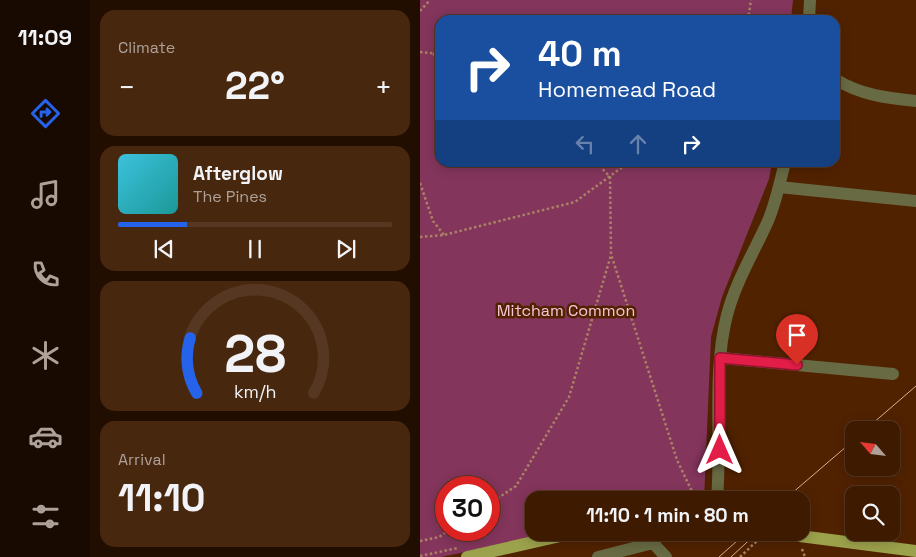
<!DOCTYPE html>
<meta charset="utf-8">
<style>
body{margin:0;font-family:"Space Grotesk",sans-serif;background:#48270f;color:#f1f3f6;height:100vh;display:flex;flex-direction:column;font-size:19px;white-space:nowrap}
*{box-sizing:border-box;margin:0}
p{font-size:16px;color:#ada199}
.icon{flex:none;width:28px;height:28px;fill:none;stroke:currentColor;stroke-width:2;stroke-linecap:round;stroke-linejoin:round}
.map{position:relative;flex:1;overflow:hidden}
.side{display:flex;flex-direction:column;gap:10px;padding:10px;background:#220e00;width:330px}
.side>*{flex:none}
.banner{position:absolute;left:15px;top:15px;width:405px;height:152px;border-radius:15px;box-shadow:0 2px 12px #0003,0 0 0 1px #563822;background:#1a4fa0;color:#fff;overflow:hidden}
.needle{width:32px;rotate:298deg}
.controls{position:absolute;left:425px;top:421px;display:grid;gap:10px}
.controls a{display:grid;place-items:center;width:55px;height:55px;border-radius:10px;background:#3d1a00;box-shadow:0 2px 12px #0003,0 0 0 1px #563822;font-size:25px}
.speed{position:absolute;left:15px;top:476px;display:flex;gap:10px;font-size:25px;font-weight:700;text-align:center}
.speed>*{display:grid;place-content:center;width:65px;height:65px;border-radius:50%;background:#3d1a00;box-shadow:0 2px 12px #0003,0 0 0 1px #563822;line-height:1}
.speed .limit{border:8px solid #d22;background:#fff;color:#111}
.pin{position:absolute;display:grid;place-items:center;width:42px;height:42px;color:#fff;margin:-51px -21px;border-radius:50% 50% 50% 0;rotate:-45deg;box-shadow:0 0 5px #0007}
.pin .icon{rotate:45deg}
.me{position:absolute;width:55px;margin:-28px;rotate:0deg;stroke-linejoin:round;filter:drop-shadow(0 0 4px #0008)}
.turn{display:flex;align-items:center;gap:18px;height:105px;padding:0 20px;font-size:22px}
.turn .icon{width:65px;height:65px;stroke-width:2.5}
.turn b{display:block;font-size:35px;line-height:42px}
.lanes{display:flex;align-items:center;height:48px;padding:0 20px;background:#0003;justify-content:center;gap:25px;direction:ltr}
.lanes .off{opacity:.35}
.big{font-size:38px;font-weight:700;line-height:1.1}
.side .tile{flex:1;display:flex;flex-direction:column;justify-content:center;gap:8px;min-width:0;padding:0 18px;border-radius:15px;background:#48270f}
.side .dial{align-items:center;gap:0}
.dial svg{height:130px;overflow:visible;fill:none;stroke:#563822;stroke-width:7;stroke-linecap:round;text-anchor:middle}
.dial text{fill:#f1f3f6;stroke:none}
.song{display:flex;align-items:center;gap:15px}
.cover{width:60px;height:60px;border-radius:8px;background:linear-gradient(135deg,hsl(190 70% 55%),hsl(180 70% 35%))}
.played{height:5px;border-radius:2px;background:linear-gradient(90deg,#2563eb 25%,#563822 25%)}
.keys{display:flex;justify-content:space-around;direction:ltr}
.heat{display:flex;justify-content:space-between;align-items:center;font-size:28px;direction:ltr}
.trip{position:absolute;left:105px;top:491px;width:285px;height:50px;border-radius:15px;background:#3d1a00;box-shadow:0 2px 12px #0003,0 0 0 1px #563822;font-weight:700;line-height:50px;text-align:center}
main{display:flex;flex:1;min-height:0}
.menu{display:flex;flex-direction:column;width:90px;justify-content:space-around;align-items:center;background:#180a00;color:#ada199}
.menu .icon{width:35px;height:35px}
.menu .active{color:#2563eb}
.menu b{font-size:22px;color:#f1f3f6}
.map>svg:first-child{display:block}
.green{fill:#84355c;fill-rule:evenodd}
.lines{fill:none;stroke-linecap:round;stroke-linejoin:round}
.path{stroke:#ab8166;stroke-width:2.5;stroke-dasharray:2.5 2.5;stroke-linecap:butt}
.minor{stroke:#676a42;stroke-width:12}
.major{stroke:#9ca14b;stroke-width:12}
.tram{stroke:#d7af97;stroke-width:1}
.route-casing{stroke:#92132f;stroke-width:12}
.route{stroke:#e11d48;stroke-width:9}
.labels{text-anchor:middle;stroke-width:5;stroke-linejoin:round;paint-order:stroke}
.park-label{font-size:16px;fill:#f7c4d9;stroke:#512200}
</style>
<main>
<nav class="menu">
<b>11:09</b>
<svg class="icon active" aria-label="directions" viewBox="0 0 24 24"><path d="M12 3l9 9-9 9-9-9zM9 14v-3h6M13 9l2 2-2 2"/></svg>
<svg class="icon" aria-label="music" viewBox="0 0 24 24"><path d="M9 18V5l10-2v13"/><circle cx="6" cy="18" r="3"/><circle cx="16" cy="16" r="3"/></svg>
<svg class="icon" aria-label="phone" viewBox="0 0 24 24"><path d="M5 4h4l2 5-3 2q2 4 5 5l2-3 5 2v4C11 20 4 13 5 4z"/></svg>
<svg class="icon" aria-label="climate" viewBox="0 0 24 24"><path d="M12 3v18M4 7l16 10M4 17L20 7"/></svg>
<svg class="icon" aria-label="car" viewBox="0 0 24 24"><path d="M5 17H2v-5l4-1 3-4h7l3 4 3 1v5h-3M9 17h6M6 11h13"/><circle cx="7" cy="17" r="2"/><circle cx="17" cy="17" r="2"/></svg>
<svg class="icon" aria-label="filters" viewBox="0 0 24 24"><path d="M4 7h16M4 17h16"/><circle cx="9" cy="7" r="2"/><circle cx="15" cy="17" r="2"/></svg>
</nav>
<section class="side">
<div class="tile"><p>Climate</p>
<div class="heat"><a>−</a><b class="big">22°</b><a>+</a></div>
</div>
<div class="tile">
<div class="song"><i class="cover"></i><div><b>Afterglow</b><p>The Pines</p></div></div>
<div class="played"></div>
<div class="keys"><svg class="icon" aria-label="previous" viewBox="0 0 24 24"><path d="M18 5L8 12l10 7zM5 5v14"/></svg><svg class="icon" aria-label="pause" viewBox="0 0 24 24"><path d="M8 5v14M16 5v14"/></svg><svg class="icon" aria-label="next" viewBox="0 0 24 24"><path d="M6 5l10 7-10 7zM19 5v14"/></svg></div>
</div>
<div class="tile dial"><svg viewBox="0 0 100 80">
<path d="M14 69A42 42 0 1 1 86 69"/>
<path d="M14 69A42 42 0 0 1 10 35" stroke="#2563eb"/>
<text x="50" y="56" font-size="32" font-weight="700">28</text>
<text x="50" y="72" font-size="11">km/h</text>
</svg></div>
<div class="tile"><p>Arrival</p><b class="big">11:10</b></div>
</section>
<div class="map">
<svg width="496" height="557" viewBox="0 0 496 557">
<rect width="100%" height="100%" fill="#512200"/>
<!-- green -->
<path class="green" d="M0,0H373L371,20H20V162L352,163L349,179L302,297L291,337L284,500H114V532L138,533L21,557H0ZM26,488H69V530H26Z"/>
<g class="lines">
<!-- path -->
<path class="path" d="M0,11L10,0
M328,20L331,0
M0,52L20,54
M13,54L20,57
M176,162L190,177L191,254L257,460L276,500
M0,183L13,221L24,235
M0,237L24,235L155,202L209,162
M69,504L96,486L149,397L191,255
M0,541L19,537L29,530
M382,549L385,557
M0,556L38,548
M320,557L339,539"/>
<!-- minor -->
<path class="minor" d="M389,20L390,0
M415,79C440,95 467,98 496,101
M359,187L496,201
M301,358L473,374
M297,500C302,439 292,374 307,315C316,281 334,252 348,221C356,202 360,182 365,162
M178,557L233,543L246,557"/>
<!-- major -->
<path class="major" d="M349,532L496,551
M47,557L158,532"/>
<!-- tram -->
<path class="tram" d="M445,430L496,386
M364,500L434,440
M299,557L327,532
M311,557L338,532"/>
</g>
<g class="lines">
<defs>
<path id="route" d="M300,450V358L377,365"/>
</defs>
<!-- route casing -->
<use href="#route" class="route-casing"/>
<!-- route -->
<use href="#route" class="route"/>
</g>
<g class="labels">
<!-- park labels -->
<g class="park-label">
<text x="146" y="316">Mitcham Common</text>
</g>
</g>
</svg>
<div class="controls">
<a><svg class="needle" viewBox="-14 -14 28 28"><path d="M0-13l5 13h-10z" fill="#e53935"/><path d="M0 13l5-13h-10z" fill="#ada199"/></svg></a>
<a><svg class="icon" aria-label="search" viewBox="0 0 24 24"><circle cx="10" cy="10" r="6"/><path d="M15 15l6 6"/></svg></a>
</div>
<div class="speed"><div class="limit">30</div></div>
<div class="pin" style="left:377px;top:365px;background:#d93025"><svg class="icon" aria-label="arrive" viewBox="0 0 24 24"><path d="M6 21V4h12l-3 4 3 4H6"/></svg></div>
<svg class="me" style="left:300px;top:450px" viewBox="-20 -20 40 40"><path d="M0-17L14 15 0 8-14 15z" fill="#e11d48" stroke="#fff" stroke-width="4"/></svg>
<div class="trip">11:10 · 1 min · 80 m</div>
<div class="banner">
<div class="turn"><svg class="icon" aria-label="right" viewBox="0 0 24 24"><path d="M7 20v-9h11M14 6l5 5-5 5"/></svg><div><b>40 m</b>Homemead Road</div></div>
<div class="lanes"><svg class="icon off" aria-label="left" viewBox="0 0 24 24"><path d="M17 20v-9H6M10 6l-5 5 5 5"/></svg><svg class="icon off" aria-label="ahead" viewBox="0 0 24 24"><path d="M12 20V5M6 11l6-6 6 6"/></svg><svg class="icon" aria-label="right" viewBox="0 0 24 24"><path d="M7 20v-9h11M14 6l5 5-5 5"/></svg></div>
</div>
</div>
</main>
